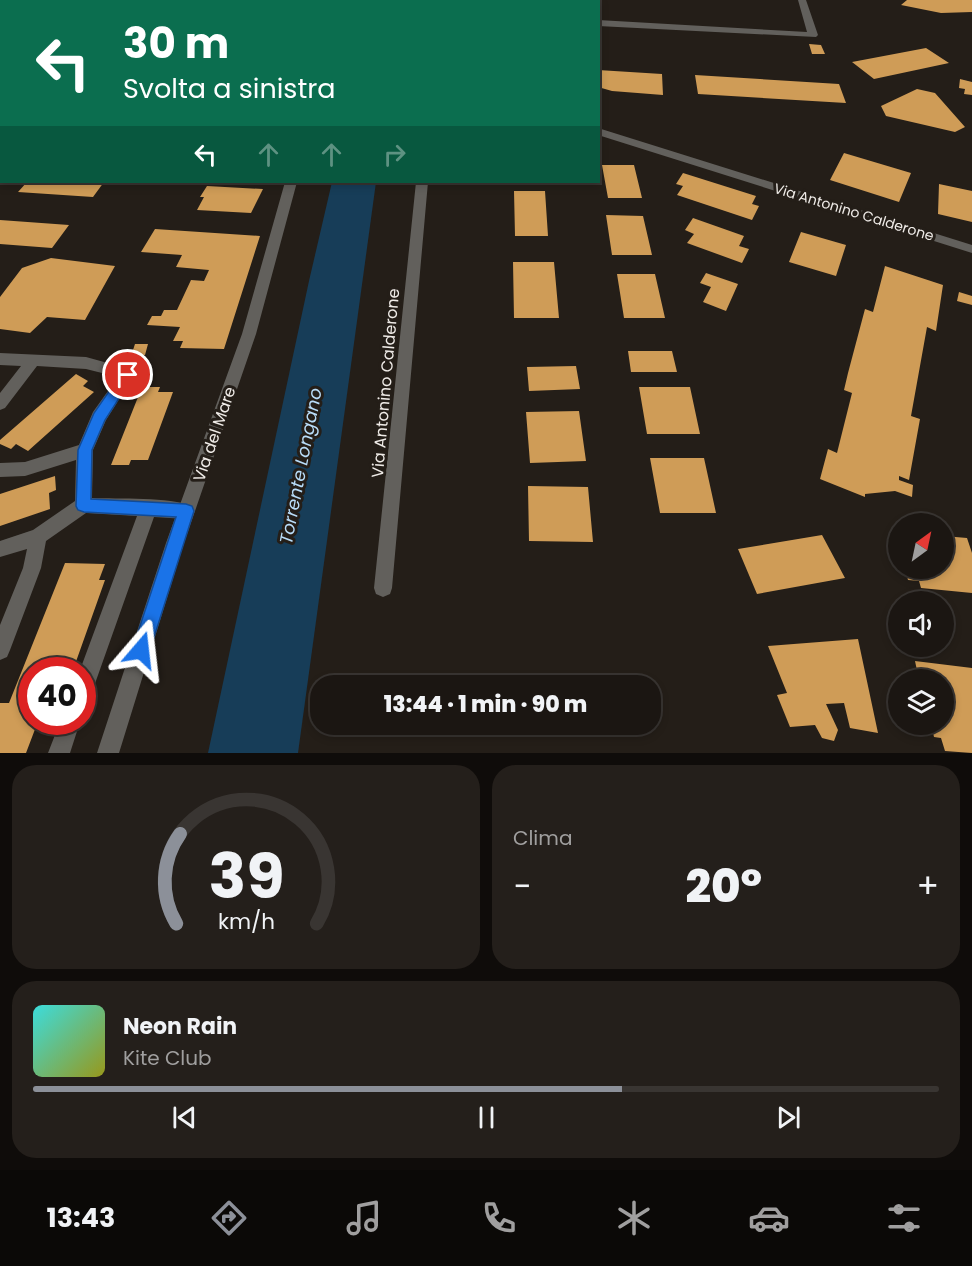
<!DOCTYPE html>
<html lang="it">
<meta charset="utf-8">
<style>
body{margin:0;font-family:Poppins,sans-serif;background:#241f1b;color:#f1f3f6;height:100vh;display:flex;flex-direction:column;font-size:22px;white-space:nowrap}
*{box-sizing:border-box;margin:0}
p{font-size:20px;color:#a09f9f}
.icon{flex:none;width:33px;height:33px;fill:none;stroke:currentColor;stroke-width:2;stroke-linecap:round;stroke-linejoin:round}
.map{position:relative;height:753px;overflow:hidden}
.sheet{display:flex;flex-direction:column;gap:12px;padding:12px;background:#0f0c0a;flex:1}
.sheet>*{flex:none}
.guide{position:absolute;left:0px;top:0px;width:600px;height:183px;box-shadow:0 3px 9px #0003,0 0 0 2px #393532;background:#0b6e4f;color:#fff;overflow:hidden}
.needle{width:39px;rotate:33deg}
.controls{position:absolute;left:888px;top:513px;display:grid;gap:12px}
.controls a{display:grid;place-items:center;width:66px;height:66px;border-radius:50%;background:#1b1612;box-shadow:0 3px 9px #0003,0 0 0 2px #393532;font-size:30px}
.speed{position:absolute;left:18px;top:657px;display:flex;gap:12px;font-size:30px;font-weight:700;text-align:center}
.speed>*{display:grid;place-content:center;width:78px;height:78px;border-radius:50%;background:#1b1612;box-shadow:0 3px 9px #0003,0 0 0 2px #393532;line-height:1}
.speed .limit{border:9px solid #d22;background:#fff;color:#111}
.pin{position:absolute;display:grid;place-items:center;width:51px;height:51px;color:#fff;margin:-26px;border:3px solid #fff;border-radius:50%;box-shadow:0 2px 6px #0007}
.me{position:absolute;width:66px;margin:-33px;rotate:17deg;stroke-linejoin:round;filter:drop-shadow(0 0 4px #0008)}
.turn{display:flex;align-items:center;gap:21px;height:126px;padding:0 24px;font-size:27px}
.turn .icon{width:78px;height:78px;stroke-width:2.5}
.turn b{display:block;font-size:42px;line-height:51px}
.lanes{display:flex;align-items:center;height:57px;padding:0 24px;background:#0003;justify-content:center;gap:30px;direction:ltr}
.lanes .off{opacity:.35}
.big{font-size:45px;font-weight:800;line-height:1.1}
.sheet .tile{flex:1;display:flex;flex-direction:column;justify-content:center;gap:9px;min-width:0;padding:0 21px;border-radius:24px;background:#241f1b}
.sheet .dial{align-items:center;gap:0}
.dial svg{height:156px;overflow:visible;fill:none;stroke:#393532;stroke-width:7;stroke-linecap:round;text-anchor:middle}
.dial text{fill:#f1f3f6;stroke:none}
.song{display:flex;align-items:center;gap:18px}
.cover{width:72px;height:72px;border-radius:9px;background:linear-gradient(135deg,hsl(180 70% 55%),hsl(60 70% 35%))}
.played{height:6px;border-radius:3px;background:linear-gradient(90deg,#8c9099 65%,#393532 65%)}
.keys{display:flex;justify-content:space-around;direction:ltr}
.heat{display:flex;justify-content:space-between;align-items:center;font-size:33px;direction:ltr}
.sheet .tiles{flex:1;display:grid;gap:12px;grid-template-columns:1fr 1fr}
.tile:last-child{grid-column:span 2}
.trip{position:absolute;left:310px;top:675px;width:351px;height:60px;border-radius:24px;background:#1b1612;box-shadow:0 3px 9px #0003,0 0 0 2px #393532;font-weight:800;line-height:60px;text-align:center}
.dock{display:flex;height:96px;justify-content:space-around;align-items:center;background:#0b0907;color:#a09f9f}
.dock .icon{width:42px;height:42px}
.dock .on{color:#8c9099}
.dock b{font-size:27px;color:#f1f3f6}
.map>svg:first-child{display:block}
.water{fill:#173d58}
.building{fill:#cf9c57}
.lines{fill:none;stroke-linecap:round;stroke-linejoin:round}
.minor{fill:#62605c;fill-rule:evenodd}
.tertiary{fill:#62605c;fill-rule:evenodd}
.route{fill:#1a73e8;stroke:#114b97;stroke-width:1.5}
.labels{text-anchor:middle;stroke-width:6;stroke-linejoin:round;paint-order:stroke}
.far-street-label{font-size:14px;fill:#efebe7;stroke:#241e18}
.street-label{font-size:16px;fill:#efebe7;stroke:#241e18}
.water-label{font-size:18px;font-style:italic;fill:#b8dcf8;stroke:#241e18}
</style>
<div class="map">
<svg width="972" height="753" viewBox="0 0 972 753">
<rect width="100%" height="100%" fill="#241e18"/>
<!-- water -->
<path class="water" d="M332,182H376L298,753H208L309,281Z"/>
<!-- building -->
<path class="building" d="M907,0H972V12L941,13L901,5Z
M809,44L821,45L825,54H812Z
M926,48L949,63L874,79L852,62Z
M598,70L662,74L663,95L612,91L598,87Z
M695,75L839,84L846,103L698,94Z
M960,79L972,82V95L964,94L965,89L959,88Z
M917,89L935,93L965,127L955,132L886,116L881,106Z
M844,153L911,173L899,202L830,180Z
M602,165H634L642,198H608Z
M683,173L756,196L752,204L759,206L752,220L677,195L683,186L676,184Z
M27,182H104L93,197L18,192Z
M939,184L972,191V222L938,214Z
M207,186L263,189L251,213L197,210L204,197H200Z
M514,191H545L548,236H515Z
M606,215L643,216L652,255H612Z
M693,218L744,236L739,246L749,249L742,263L687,243L694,234L685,230Z
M0,220L69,225L52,248L0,244Z
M155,229L260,236L224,349L180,348L183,341H173L180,327L147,325L152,316H161L164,310H177L191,280L204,281L209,270L176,267L182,255L141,252Z
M801,232L846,245L836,276L789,262Z
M51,258L115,266L85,320L47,317L30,333L0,329V297L22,268Z
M513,262H554L559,318H514Z
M885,266L943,285L936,331L927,327L911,416L920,419L909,480L899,476V480L913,485L912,497L895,491L865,494V497L820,479L828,449L837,453L852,393L844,390L848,373L865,309L873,312Z
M706,273L738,284L726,311L703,302L711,287L700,283Z
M617,274H655L665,318H624Z
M959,292L972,296V305L957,301Z
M135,344H148L145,355L131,356Z
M628,351H672L677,372H631Z
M576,366L580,389L529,391L527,367Z
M76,374L88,381L83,386L94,392L28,451L16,444L11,449L0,444V440Z
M142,387H160L158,392H173L148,460H131L129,465H111Z
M639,387H690L700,434H647Z
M579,411L586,461L530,463L526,412Z
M650,458H704L716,513H660Z
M55,476L56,490L49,493L50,509L0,526V494Z
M528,486L588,487L593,542L529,541Z
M890,531L898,532V559Z
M822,535L845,578L757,594L738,549Z
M944,536L967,538L972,553V593L921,588L919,581L908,580L905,568H944Z
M65,563L105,564L99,580H105L73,670H32V713L28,724H37L26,753H0V703H9Z
M858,639L878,733L850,728L844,703L826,704L838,730L834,741L822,738L815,725L790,727L777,695L787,693L768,646Z
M915,661L972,668V753L945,751L941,738L934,737L931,724H944V680H919Z"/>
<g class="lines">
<!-- minor -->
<path class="minor" d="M435,0H443V2H435Z
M798,0H806L818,35L816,37L598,26V20L807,32Z
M598,128L972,245V253L598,135Z
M416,182H428L392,588L390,594L383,597L376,594L374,588Z
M0,353L86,357L133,370L135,374L106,420L93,450L92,498C118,499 170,497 192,506L195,511L192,516L186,519L154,517L92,692L89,699L82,702V670H80L137,516L86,513L46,541L41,568L10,650L7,657L0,660V625L23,568L27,549L0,557V541L33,530L75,501L76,460L25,476L0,477V463L25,462L79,445L93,412L118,377L86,369L37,366L5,408L0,410V393L21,366L0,365Z
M60,722H80L70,753H48Z"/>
<!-- tertiary -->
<path class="tertiary" d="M339,0H347L338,2Z
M285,182H297L256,334L184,543L119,753H97L166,543L242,334Z"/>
</g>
<!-- route -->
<path class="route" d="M128,369L134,375L105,420L92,450L91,499L186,504L192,506L194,511L150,650L147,656L141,659L135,656L132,650L176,517L84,512L78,510L76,506L78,450L94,413L123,371Z"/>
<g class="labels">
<!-- far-street labels -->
<g class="far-street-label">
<text transform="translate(854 212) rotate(17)" y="5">Via Antonino Calderone</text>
</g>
<!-- street labels -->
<g class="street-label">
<text transform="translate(385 383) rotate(-85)" y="6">Via Antonino Calderone</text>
<text transform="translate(214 434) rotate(-71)" y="6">Via del Mare</text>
</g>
<!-- water labels -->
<g class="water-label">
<text transform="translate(301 466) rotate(-79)" y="6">Torrente Longano</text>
</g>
</g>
</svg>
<div class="controls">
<a><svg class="needle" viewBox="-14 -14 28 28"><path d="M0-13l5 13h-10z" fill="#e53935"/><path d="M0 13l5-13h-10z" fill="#a09f9f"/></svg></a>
<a><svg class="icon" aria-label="sound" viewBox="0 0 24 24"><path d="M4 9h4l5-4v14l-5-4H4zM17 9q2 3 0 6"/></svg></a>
<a><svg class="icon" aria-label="layers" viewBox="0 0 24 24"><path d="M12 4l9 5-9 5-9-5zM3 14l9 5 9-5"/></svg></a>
</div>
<div class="speed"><div class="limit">40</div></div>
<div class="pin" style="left:128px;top:375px;background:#d93025"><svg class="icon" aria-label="arrive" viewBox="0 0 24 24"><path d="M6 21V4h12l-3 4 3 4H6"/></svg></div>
<svg class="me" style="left:141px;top:650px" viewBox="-20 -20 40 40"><path d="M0-17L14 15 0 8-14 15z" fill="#1a73e8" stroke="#fff" stroke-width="4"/></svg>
<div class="trip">13:44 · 1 min · 90 m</div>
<div class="guide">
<div class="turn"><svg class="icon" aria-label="left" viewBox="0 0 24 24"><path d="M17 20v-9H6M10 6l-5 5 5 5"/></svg><div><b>30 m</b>Svolta a sinistra</div></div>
<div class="lanes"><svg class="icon" aria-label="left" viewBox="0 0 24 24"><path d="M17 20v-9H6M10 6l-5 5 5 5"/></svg><svg class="icon off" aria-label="ahead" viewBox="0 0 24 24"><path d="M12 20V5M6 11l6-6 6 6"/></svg><svg class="icon off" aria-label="ahead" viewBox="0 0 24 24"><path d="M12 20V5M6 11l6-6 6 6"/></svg><svg class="icon off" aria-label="right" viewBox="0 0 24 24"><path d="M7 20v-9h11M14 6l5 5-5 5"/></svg></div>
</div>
</div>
<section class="sheet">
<div class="tiles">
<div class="tile dial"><svg viewBox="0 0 100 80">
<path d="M14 69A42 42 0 1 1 86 69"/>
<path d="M14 69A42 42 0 0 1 16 23" stroke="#8c9099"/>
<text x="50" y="56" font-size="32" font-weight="700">39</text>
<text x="50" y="72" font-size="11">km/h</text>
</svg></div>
<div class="tile"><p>Clima</p>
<div class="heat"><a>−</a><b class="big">20°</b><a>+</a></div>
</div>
<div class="tile">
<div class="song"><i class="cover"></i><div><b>Neon Rain</b><p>Kite Club</p></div></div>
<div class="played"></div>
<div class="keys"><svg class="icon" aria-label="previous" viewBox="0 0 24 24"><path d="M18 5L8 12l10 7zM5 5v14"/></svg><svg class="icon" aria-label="pause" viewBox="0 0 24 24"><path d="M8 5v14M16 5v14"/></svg><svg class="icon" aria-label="next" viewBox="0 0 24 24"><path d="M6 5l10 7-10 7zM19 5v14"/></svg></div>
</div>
</div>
</section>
<nav class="dock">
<b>13:43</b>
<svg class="icon on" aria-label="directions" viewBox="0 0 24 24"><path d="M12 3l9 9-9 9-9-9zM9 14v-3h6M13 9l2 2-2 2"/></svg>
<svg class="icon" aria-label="music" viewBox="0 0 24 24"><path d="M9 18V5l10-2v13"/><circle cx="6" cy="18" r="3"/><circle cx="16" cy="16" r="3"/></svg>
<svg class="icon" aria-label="phone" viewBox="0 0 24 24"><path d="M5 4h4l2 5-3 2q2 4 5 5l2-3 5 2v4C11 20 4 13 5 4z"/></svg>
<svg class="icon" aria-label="climate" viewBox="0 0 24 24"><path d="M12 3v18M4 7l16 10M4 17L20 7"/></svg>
<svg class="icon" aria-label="car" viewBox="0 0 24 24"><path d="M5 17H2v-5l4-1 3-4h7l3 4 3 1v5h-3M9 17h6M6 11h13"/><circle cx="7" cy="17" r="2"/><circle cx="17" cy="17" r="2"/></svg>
<svg class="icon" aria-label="filters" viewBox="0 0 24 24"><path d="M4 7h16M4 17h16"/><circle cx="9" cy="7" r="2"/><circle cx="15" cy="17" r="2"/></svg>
</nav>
